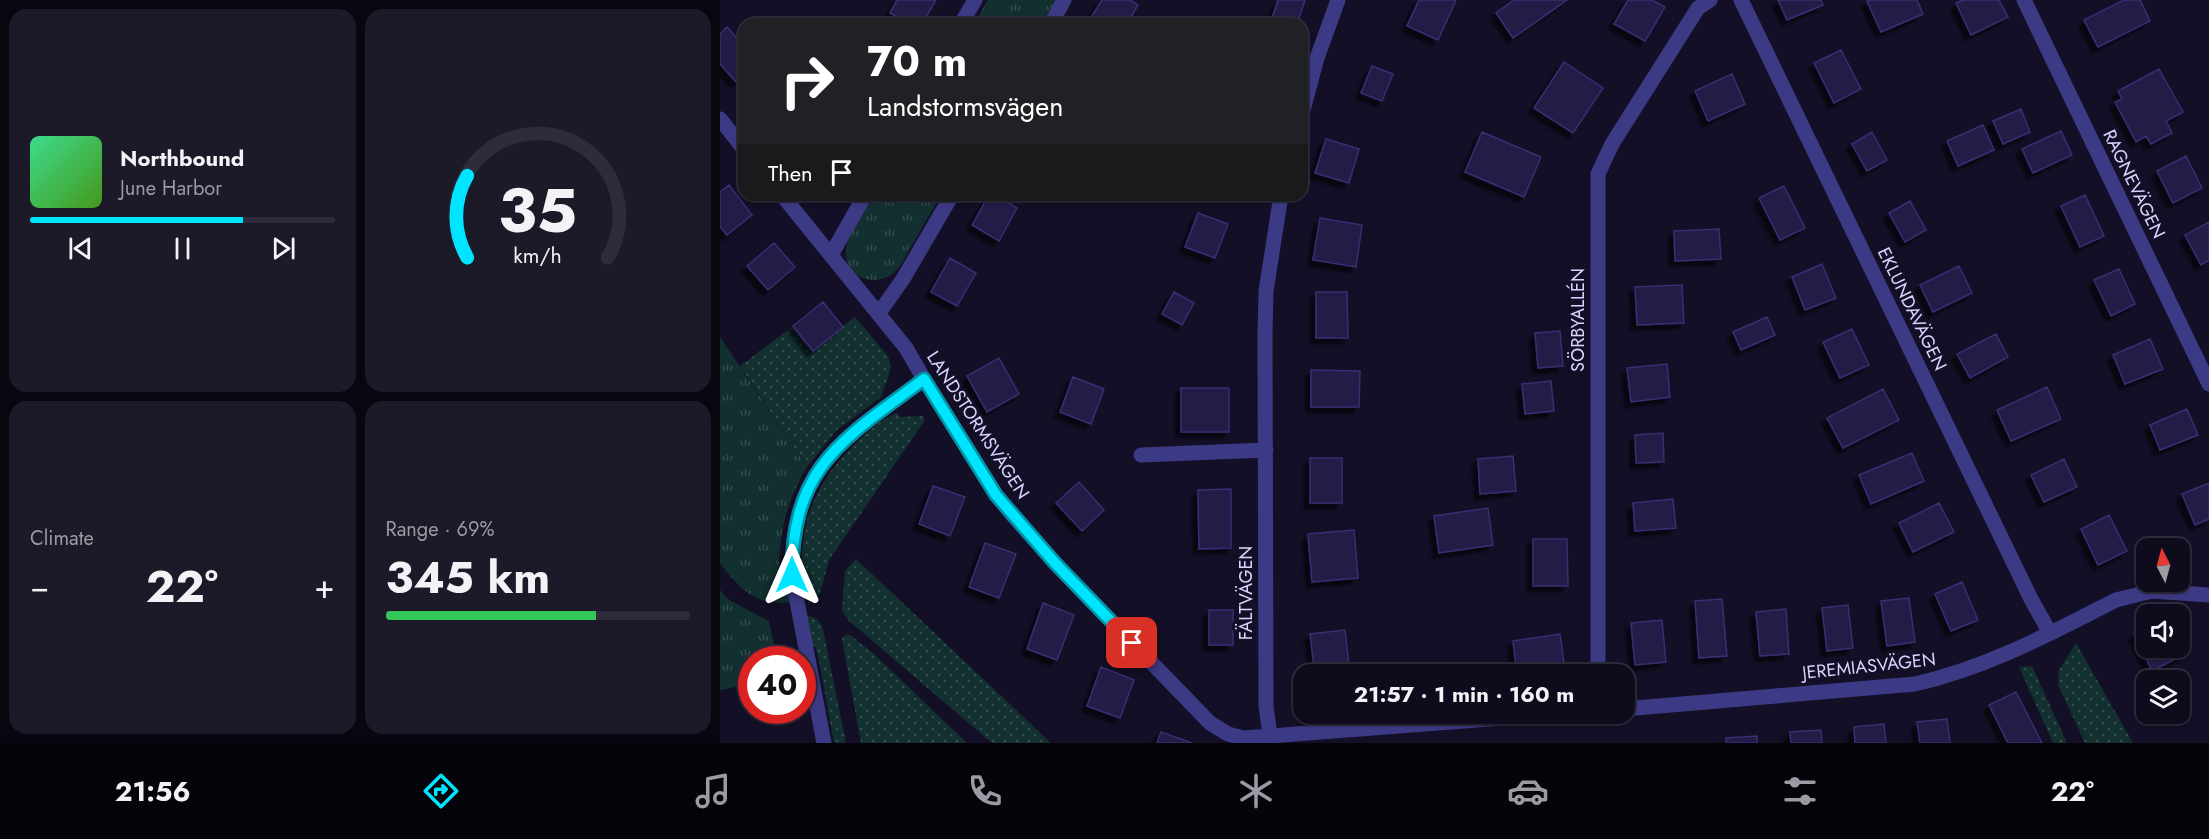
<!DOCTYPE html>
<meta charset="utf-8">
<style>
body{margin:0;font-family:Jost,sans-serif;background:#1c1929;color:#f1f3f6;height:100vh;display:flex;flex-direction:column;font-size:22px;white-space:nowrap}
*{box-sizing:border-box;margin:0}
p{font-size:20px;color:#9b9ba3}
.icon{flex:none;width:33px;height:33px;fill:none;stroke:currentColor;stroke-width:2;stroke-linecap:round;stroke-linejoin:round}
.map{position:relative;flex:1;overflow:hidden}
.sheet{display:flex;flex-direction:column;gap:9px;padding:9px;background:#08060f;width:720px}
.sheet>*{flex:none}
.banner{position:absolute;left:18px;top:18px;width:570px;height:183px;border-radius:18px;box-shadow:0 2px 4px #0004,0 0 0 2px #2e2b3b;background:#202124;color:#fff;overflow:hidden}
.needle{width:39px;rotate:354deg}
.controls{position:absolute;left:1416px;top:538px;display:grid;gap:12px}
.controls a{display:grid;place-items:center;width:54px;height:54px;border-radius:12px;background:#0e0b1c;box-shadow:0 2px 4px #0004,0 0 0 2px #2e2b3b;font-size:30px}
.speed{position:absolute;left:18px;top:646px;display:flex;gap:12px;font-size:30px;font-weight:700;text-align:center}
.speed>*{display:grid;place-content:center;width:78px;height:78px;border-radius:50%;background:#0e0b1c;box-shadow:0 2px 4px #0004,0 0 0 2px #2e2b3b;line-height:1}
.speed .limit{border:9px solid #d22;background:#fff;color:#111}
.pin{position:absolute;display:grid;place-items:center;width:51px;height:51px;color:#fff;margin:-26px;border-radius:12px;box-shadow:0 3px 9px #0006}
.me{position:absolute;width:66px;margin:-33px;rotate:0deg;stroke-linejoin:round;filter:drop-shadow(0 0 4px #0008)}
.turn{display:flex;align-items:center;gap:21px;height:126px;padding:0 30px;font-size:27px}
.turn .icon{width:78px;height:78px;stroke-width:2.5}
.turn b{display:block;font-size:42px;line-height:51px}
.then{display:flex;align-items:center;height:57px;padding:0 30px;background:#0003;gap:12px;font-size:22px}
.big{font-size:45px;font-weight:700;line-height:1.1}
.sheet .tile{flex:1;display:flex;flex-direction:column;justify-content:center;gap:9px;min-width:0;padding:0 21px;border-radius:18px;background:#1c1929}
.sheet .dial{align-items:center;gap:0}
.dial svg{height:156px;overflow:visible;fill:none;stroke:#2e2b3b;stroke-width:7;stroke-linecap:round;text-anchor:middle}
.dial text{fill:#f1f3f6;stroke:none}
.song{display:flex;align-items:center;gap:18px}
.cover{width:72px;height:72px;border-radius:9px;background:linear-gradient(135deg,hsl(150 70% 55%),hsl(100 70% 35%))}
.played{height:6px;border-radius:3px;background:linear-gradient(90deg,#00e5ff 70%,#2e2b3b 70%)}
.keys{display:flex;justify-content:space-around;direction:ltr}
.heat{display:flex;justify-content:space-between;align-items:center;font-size:33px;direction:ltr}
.charge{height:9px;border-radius:4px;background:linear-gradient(90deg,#34c759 69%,#2e2b3b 0)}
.sheet .tiles{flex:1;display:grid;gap:9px;grid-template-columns:repeat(2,1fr)}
.trip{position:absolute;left:573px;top:664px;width:342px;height:60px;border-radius:18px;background:#0e0b1c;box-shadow:0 2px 4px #0004,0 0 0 2px #2e2b3b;font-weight:700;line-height:60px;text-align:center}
.tab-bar{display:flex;height:96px;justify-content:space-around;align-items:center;background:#06040b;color:#9b9ba3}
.tab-bar .icon{width:42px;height:42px}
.tab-bar .active{color:#00e5ff}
.tab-bar b{font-size:27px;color:#f1f3f6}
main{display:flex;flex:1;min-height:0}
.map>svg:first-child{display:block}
.grass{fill:url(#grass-dots)}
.park{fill:url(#park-tufts)}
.building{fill:#241b47;stroke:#3b2d73;stroke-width:1.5;filter:url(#shadow)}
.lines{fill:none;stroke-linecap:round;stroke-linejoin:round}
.minor{stroke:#3d3a85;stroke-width:15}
.tertiary{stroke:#3d3a85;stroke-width:15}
.route-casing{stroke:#0095a6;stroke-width:15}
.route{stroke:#00e5ff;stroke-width:10}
.labels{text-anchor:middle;stroke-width:6;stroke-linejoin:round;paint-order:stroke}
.street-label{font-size:18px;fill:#d9d4ff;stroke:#130f26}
</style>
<main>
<section class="sheet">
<div class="tiles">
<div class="tile">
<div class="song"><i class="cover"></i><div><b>Northbound</b><p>June Harbor</p></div></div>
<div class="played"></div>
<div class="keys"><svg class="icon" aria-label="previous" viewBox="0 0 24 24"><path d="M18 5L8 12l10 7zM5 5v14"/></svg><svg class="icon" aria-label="pause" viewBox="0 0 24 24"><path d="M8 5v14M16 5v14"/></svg><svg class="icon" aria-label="next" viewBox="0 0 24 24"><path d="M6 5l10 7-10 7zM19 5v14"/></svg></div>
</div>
<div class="tile dial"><svg viewBox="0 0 100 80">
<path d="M14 69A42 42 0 1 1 86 69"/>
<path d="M14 69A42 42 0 0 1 14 27" stroke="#00e5ff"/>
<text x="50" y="56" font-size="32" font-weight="700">35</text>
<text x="50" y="72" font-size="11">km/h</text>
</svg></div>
<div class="tile"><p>Climate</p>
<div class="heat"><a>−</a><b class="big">22°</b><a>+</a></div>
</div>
<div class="tile"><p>Range · 69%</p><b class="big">345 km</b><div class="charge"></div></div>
</div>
</section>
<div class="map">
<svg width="1489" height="743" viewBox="0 0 1489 743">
<defs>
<pattern id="grass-dots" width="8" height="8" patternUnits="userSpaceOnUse" patternTransform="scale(1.5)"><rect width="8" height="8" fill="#12302f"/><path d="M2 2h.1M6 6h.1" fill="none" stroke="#344d4e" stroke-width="1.8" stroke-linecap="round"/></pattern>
<pattern id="park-tufts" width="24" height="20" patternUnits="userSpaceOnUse" patternTransform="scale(1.5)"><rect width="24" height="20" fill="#12302f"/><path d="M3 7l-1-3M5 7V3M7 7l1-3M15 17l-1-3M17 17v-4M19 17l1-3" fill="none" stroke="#344d4e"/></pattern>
<filter id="shadow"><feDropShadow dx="-5.5" dy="5.5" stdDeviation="1.5" flood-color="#0009"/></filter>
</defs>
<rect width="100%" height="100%" fill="#130f26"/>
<!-- grass -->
<path class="grass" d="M135,317L168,356L171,367L168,378L161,397L117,430L87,467L20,366L73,326L93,350Z
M177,413L180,417L203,416L205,420L109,560L100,594L91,600L84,599C76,533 88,489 136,443C147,432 162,418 177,413Z
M136,559L331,743H272L128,620L122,610L125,571Z
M85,616C94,616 100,620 103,629L126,743H114L98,655L95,647L91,643Z
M125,635H130L154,654L247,743H141L122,639Z
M1356,643L1413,743H1365L1338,685L1339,670Z
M1312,666L1347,743H1333L1299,667Z"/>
<!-- park -->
<path class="park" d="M268,0H336L322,24H254Z
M154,195H221C211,212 201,230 191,247C186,254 182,265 176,271C156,290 122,277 126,248C128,233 146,209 154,195Z
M0,337L87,467C64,507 59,534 59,580L69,587L71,602C36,607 20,589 0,563Z
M0,590L9,600L49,621L57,660H32L31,684L0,690Z"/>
<!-- building -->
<path class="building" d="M177,0H216L202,24H189L170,13Z
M382,0H410L418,5L407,24H367Z
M558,0H585L577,24H569L552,18Z
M699,0H736L718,40L687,26Z
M794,0H847L793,38L776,13Z
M908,0H932L945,7L925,41L894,24Z
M1058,0H1101L1103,5L1067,20Z
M1151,0H1197L1203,14L1161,32L1147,1Z
M1243,0H1279L1288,17L1251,35L1236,3Z
M1404,0H1420L1430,21L1378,47L1364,20Z
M7,27L24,46V75L16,82L0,64V34Z
M1121,50L1141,89L1114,103L1094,63Z
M844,62L883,88L853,133L814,108Z
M652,66L673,74L662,101L641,93Z
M1439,69L1463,112L1446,121L1452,133L1431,144L1426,136L1416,142L1395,102L1402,99L1398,91Z
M1012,74L1025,104L988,121L975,91Z
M1301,109L1310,132L1283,144L1273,121Z
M1263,125L1274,150L1238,166L1227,141Z
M1341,131L1352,155L1313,173L1302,149Z
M762,132L821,157L804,197L745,172Z
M1152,132L1167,160L1147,171L1132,144Z
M606,139L639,149L629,183L595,173Z
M1466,156L1482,188L1453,203L1437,171Z
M9,185L32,215L7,235L0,227V192Z
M1064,186L1085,228L1060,240L1039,198Z
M269,195H275L297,208L279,241L252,225Z
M1365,195L1384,236L1360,247L1341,206Z
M1190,201L1206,230L1185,242L1169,213Z
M478,213L508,224L495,258L465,247Z
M600,218L642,225L636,267L593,260Z
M1489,222V260L1481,265L1465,235Z
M999,229L1001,259L955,261L954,231Z
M54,243L75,267L48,290L27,266Z
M230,258L256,273L237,306L211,292Z
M1102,264L1116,298L1085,310L1072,277Z
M1239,266L1252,293L1213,312L1200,285Z
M1399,269L1415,304L1391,316L1374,280Z
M962,285L964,323L917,325L915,287Z
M454,292L474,303L462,325L442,314Z
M596,292H627L628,338H596Z
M103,302L123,327L93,351L73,326Z
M1047,317L1055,335L1021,350L1013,332Z
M1132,329L1149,365L1120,378L1103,342Z
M840,331L843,366L818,368L815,333Z
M1276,334L1288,357L1250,378L1237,354Z
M1430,339L1443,369L1405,384L1393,355Z
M279,358L299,394L267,412L247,376Z
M947,364L950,397L911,402L907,368Z
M591,370L640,371L639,407H591Z
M353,377L384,389L371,424L340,412Z
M831,381L834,411L805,414L802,384Z
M1327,387L1341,419L1291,441L1277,410Z
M461,388H509V432H461Z
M1163,389L1179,420L1123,448L1107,418Z
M1467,409L1478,435L1440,450L1430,425Z
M943,433L944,462L916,463L915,435Z
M1192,453L1204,481L1151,504L1139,475Z
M793,456L796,491L760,494L758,459Z
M590,458H622V503H590Z
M1344,459L1357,487L1324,502L1311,475Z
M359,482L384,510L362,531L336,503Z
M1489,483V519L1475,525L1462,494Z
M213,486L245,497L230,536L199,524Z
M511,489V548L479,549L478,490Z
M953,499L956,528L915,531L913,503Z
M1219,503L1234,532L1193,552L1179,523Z
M768,508L773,545L719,553L714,516Z
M1389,515L1407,551L1378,565L1361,529Z
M634,530L638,578L592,582L588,534Z
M813,539H847L848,586H813Z
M265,543L296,554L279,598L249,587Z
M1242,582L1258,620L1231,631L1215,594Z
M1189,598L1195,642L1167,646L1161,601Z
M1002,599L1007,656L979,658L975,601Z
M323,603L354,615L337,660L307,649Z
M1128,605L1133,648L1107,651L1102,608Z
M1066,609L1069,654L1040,656L1036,612Z
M489,610H513V645H489Z
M942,620L946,662L915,665L911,623Z
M1426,627V648H1459L1463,655L1432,671L1414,634Z
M625,630L630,675H595L590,634Z
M840,634L845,671L797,675L793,641Z
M381,667L414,680L400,718L367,706Z
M1296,692L1322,743H1288L1269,705Z
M1227,719L1230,743H1200L1197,722Z
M1164,724L1166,743H1135L1134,727Z
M1101,730L1102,743H1071L1070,732Z
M441,732L472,743H437Z
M1037,736V743H1006V738Z"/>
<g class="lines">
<!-- minor -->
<path class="minor" d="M1304,0L1489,384
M241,24L255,0
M331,24L344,0
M582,114L597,58L618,0
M111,255L145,195
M159,313L183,279L232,195
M204,379L276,495L294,517L335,563L490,723L508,734L523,738L836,714
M421,455L546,450
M878,675V174L892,144L978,8L990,0
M904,709L1195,684C1267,668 1331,633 1396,600L1432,591L1489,595
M550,735L546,706L545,336L546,291L561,195"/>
<!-- tertiary -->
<path class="tertiary" d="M1021,0L1311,599L1330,633
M0,119L24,149
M62,195L186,348L204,379C125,438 71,465 72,575L104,743"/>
</g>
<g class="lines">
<defs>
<path id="route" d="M72,575C72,465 124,439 204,379L276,495L335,563L412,643"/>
</defs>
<!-- route casing -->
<use href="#route" class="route-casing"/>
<!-- route -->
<use href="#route" class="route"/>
</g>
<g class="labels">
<!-- street labels -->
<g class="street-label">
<text transform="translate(1414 184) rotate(64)" y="6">RAGNEVÄGEN</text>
<text transform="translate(1192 309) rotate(64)" y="6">EKLUNDAVÄGEN</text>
<text transform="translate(858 320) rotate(-90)" y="6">SÖRBYALLÉN</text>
<text transform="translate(258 425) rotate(57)" y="6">LANDSTORMSVÄGEN</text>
<text transform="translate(526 593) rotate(-90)" y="6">FÄLTVÄGEN</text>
<text transform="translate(1149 666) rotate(-6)" y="6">JEREMIASVÄGEN</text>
</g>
</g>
</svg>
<div class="controls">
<a><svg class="needle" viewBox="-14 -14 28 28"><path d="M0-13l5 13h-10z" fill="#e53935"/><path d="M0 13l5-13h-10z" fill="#9b9ba3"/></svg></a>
<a><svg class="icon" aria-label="sound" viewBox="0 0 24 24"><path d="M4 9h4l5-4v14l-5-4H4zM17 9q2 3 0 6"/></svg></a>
<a><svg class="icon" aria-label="layers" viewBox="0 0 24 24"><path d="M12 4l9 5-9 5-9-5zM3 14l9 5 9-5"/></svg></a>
</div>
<div class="speed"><div class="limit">40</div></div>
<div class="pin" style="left:412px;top:643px;background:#d93025"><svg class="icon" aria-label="arrive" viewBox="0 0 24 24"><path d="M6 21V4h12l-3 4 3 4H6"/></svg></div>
<svg class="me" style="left:72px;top:575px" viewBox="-20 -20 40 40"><path d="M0-17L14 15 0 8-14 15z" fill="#00e5ff" stroke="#fff" stroke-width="4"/></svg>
<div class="trip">21:57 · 1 min · 160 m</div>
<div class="banner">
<div class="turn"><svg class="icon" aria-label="right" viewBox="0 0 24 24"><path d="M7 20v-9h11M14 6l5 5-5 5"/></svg><div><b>70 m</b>Landstormsvägen</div></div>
<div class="then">Then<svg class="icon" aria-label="arrive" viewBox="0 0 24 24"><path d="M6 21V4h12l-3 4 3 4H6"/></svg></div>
</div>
</div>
</main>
<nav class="tab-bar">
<b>21:56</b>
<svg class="icon active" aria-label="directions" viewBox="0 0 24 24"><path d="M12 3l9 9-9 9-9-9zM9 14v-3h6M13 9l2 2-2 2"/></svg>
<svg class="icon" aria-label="music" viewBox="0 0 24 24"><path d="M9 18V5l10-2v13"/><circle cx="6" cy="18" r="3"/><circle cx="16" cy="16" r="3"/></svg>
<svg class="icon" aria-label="phone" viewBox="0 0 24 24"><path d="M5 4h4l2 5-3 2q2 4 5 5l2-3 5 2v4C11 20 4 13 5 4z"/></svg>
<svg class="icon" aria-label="climate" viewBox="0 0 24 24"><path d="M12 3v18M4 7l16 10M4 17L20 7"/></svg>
<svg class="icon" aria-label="car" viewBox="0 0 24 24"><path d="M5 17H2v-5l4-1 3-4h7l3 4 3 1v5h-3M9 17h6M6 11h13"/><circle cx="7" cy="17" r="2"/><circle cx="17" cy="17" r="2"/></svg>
<svg class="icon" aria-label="filters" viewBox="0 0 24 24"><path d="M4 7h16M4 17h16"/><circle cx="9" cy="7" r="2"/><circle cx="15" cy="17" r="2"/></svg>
<b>22°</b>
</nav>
